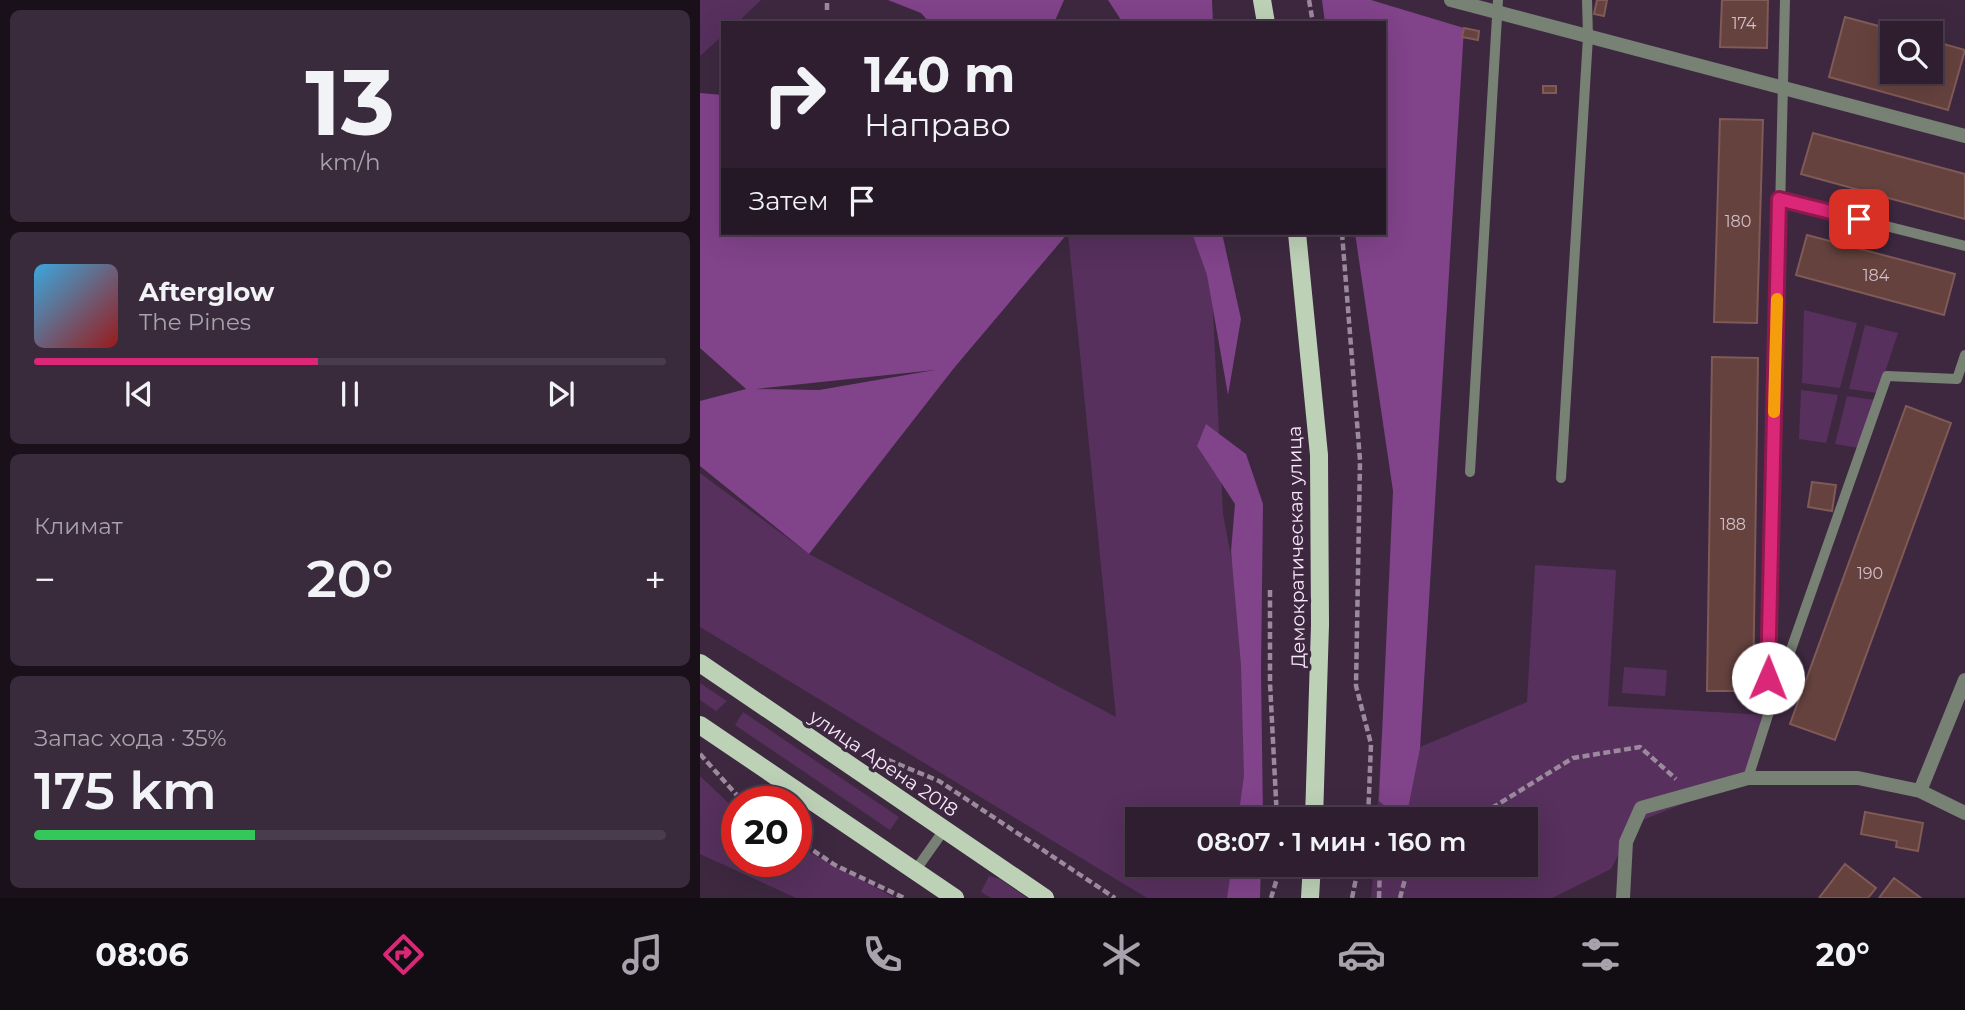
<!DOCTYPE html>
<html lang="ru">
<meta charset="utf-8">
<style>
body{margin:0;font-family:Montserrat,sans-serif;background:#3a2b3c;color:#f1f3f6;height:100vh;display:flex;flex-direction:column;font-size:26px;white-space:nowrap}
*{box-sizing:border-box;margin:0}
p{font-size:23px;color:#a7a2ab}
.icon{flex:none;width:38px;height:38px;fill:none;stroke:currentColor;stroke-width:2;stroke-linecap:round;stroke-linejoin:round}
.map{position:relative;flex:1;overflow:hidden}
.details{display:flex;flex-direction:column;gap:10px;padding:10px;background:#19101a;width:700px}
.details>*{flex:none}
.top-card{position:absolute;left:21px;top:21px;width:665px;height:214px;border-radius:0px;box-shadow:0 7px 28px #0002,0 0 0 2px #493c4c;background:#2e1e30;color:#f1f3f6;overflow:hidden}
.controls{position:absolute;left:1180px;top:21px;display:grid;gap:14px}
.controls a{display:grid;place-items:center;width:63px;height:63px;border-radius:0px;background:#2e1e30;box-shadow:0 7px 28px #0002,0 0 0 2px #493c4c;font-size:35px}
.speed{position:absolute;left:21px;top:786px;display:flex;gap:14px;font-size:35px;font-weight:700;text-align:center}
.speed>*{display:grid;place-content:center;width:91px;height:91px;border-radius:50%;background:#2e1e30;box-shadow:0 7px 28px #0002,0 0 0 2px #493c4c;line-height:1}
.speed .limit{border:10px solid #d22;background:#fff;color:#111}
.pin{position:absolute;display:grid;place-items:center;width:60px;height:60px;color:#fff;margin:-30px;border-radius:14px;box-shadow:0 4px 10px #0006}
.me{position:absolute;width:77px;margin:-38px;rotate:1deg;stroke-linejoin:round;filter:drop-shadow(0 0 5px #0008)}
.turn{display:flex;align-items:center;gap:24px;height:147px;padding:0 28px;font-size:32px}
.turn .icon{width:91px;height:91px;stroke-width:2.5}
.turn b{display:block;font-size:49px;line-height:60px}
.then{display:flex;align-items:center;height:66px;padding:0 28px;background:#0003;gap:14px;font-size:26px}
.big{font-size:52px;font-weight:600;line-height:1.1}
.details .tile{flex:1;display:flex;flex-direction:column;justify-content:center;gap:10px;min-width:0;padding:0 24px;border-radius:10px;background:#3a2b3c}
.details .dial{align-items:center;gap:0}
.dial b{font-size:91px;line-height:1}
.song{display:flex;align-items:center;gap:21px}
.cover{width:84px;height:84px;border-radius:10px;background:linear-gradient(135deg,hsl(200 70% 55%),hsl(0 70% 35%))}
.played{height:7px;border-radius:4px;background:linear-gradient(90deg,#db2777 45%,#493c4c 45%)}
.keys{display:flex;justify-content:space-around;direction:ltr}
.heat{display:flex;justify-content:space-between;align-items:center;font-size:38px;direction:ltr}
.charge{height:10px;border-radius:5px;background:linear-gradient(90deg,#34c759 35%,#493c4c 0)}
.trip{position:absolute;left:425px;top:807px;width:413px;height:70px;border-radius:0px;background:#2e1e30;box-shadow:0 7px 28px #0002,0 0 0 2px #493c4c;font-weight:600;line-height:70px;text-align:center}
.dock{display:flex;height:112px;justify-content:space-around;align-items:center;background:#120c13;color:#a7a2ab}
.dock .icon{width:49px;height:49px}
.dock .active{color:#db2777}
.dock b{font-size:32px;color:#f1f3f6}
main{display:flex;flex:1;min-height:0}
.map>svg:first-child{display:block}
.green{fill:#57305d}
.forest{fill:#81438a;fill-rule:evenodd}
.building{fill:#65423e;stroke:#7f5a56;stroke-width:2}
.lines{fill:none;stroke-linecap:round;stroke-linejoin:round}
.path{stroke:#9b899d;stroke-width:4.5;stroke-dasharray:7 3.5;stroke-linecap:butt}
.lane{stroke:#778174;stroke-width:10}
.street{stroke:#778174;stroke-width:14}
.primary{stroke:#bdd1b7;stroke-width:18}
.route-casing{stroke:#8e194d;stroke-width:18}
.route{stroke:#db2777;stroke-width:12}
.slow{stroke:#f59e0b;stroke-width:12}
.labels{text-anchor:middle;stroke-width:7;stroke-linejoin:round;paint-order:stroke}
.number-label{font-size:16px;fill:#d2bfca}
.street-label{font-size:19px;fill:#f7e9f9;stroke:#3d2840}
</style>
<main>
<section class="details">
<div class="tile dial"><b>13</b><p>km/h</p></div>
<div class="tile">
<div class="song"><i class="cover"></i><div><b>Afterglow</b><p>The Pines</p></div></div>
<div class="played"></div>
<div class="keys"><svg class="icon" aria-label="previous" viewBox="0 0 24 24"><path d="M18 5L8 12l10 7zM5 5v14"/></svg><svg class="icon" aria-label="pause" viewBox="0 0 24 24"><path d="M8 5v14M16 5v14"/></svg><svg class="icon" aria-label="next" viewBox="0 0 24 24"><path d="M6 5l10 7-10 7zM19 5v14"/></svg></div>
</div>
<div class="tile"><p>Климат</p>
<div class="heat"><a>−</a><b class="big">20°</b><a>+</a></div>
</div>
<div class="tile"><p>Запас хода · 35%</p><b class="big">175 km</b><div class="charge"></div></div>
</section>
<div class="map">
<svg width="1265" height="898" viewBox="0 0 1265 898">
<rect width="100%" height="100%" fill="#3d2840"/>
<!-- green -->
<path class="green" d="M0,0H61L37,23H23V35L0,56Z
M368,233H509L523,514L548,647L558,819H438V864L543,865L532,898H447L0,627V473L109,554L416,717Z
M1104,310L1157,323L1140,388L1102,383Z
M1165,325L1198,333L1178,393L1149,389Z
M1101,390L1138,395L1126,443L1099,439Z
M1147,396L1175,400L1159,448L1135,444Z
M835,565L916,570L908,706L1068,715L1048,778L935,823L911,869L852,898H671L674,865L826,864V819H677L682,733L720,747L827,702Z
M924,667L967,670L965,696L922,693Z
M0,683L27,701L16,711L0,700Z
M43,712L199,817L190,830L35,725Z
M0,776L37,811V861H96V845L195,898H96L0,854Z
M289,876L300,879L327,898H291L281,892Z"/>
<!-- forest -->
<path class="forest" d="M188,0H364L354,23H230L221,13Z
M408,0H512L513,23H423Z
M622,0H671L764,28L720,748L706,819H701L679,801L693,491L655,233H684V23H625Z
M0,93L23,95V233H368L254,368L109,554L0,466V401L46,389L0,348ZM235,370L119,390L55,389H56Z
M492,233H522L541,319L528,395L507,275Z
M506,424L546,454L563,504L561,672L563,819H538L544,776L541,665L531,551L535,504L497,446Z
M532,865H561L560,898H527Z"/>
<!-- building -->
<path class="building" d="M897,0H907L904,16L894,14Z
M1022,0H1068L1067,48L1020,47Z
M1145,17L1205,33H1192V72H1230V40L1265,50L1248,110L1129,77Z
M764,28L779,31L778,40L762,37Z
M843,86H856V93H843Z
M1020,119L1063,120L1057,323L1014,322Z
M1113,133L1265,174V219L1101,174Z
M1107,235L1255,274L1244,315L1096,275Z
M1012,357L1058,358L1053,691H1007Z
M1206,406L1251,423L1135,740L1090,724Z
M1112,482L1136,485L1132,511L1108,507Z
M1165,812L1223,823L1218,851L1196,847L1197,841L1161,834Z
M1145,864L1176,888L1168,898H1119Z
M1194,878L1221,898H1179Z"/>
<g class="lines">
<!-- path -->
<path class="path" d="M609,0L613,23
M127,10V0
M642,233L660,460L656,686L671,744L668,819
M570,590V683L577,819
M169,752L239,781L415,898
M0,754L43,802
M774,819L873,758L940,747L976,779
M96,839L135,865L204,898
M571,898L579,872V864
M652,898L659,864
M679,898L680,864
M700,898L709,864"/>
<!-- lane -->
<path class="lane" d="M1079,199L1265,246
M770,472L798,0
M861,478L888,37L887,0
M1068,715L1085,0
M1048,778L1068,715L1187,376L1257,379L1265,355
M215,871L244,830"/>
<!-- street -->
<path class="street" d="M751,0L1265,136
M1220,791L1265,680
M923,898L926,842L941,808L1048,778H1158L1220,791L1265,813"/>
<!-- primary -->
<path class="primary" d="M562,0L566,23
M597,233L619,455L620,625L614,819
M0,663L345,898
M0,725L255,898
M610,898L612,864"/>
</g>
<g class="lines">
<defs>
<path id="route" d="M1068,678L1079,199L1159,219"/>
</defs>
<!-- route casing -->
<use href="#route" class="route-casing"/>
<!-- route -->
<use href="#route" class="route"/>
<!-- slow -->
<path class="slow" d="M1074,412L1077,299"/>
</g>
<g class="labels">
<!-- number labels -->
<g class="number-label">
<text x="1044" y="29">174</text>
<text x="1038" y="227">180</text>
<text x="1176" y="281">184</text>
<text x="1033" y="530">188</text>
<text x="1170" y="579">190</text>
</g>
<!-- street labels -->
<g class="street-label">
<text transform="translate(596 547) rotate(-91)" y="7">Демократическая улица</text>
<text transform="translate(184 763) rotate(34)" y="7">улица Арена 2018</text>
</g>
</g>
</svg>
<div class="controls">
<a><svg class="icon" aria-label="search" viewBox="0 0 24 24"><circle cx="10" cy="10" r="6"/><path d="M15 15l6 6"/></svg></a>
</div>
<div class="speed"><div class="limit">20</div></div>
<div class="pin" style="left:1159px;top:219px;background:#d93025"><svg class="icon" aria-label="arrive" viewBox="0 0 24 24"><path d="M6 21V4h12l-3 4 3 4H6"/></svg></div>
<svg class="me" style="left:1068px;top:678px" viewBox="-20 -20 40 40"><circle r="19" fill="#fff"/><path d="M0-13L10 11 0 6-10 11z" fill="#db2777"/></svg>
<div class="trip">08:07 · 1 мин · 160 m</div>
<div class="top-card">
<div class="turn"><svg class="icon" aria-label="right" viewBox="0 0 24 24"><path d="M7 20v-9h11M14 6l5 5-5 5"/></svg><div><b>140 m</b>Направо</div></div>
<div class="then">Затем<svg class="icon" aria-label="arrive" viewBox="0 0 24 24"><path d="M6 21V4h12l-3 4 3 4H6"/></svg></div>
</div>
</div>
</main>
<nav class="dock">
<b>08:06</b>
<svg class="icon active" aria-label="directions" viewBox="0 0 24 24"><path d="M12 3l9 9-9 9-9-9zM9 14v-3h6M13 9l2 2-2 2"/></svg>
<svg class="icon" aria-label="music" viewBox="0 0 24 24"><path d="M9 18V5l10-2v13"/><circle cx="6" cy="18" r="3"/><circle cx="16" cy="16" r="3"/></svg>
<svg class="icon" aria-label="phone" viewBox="0 0 24 24"><path d="M5 4h4l2 5-3 2q2 4 5 5l2-3 5 2v4C11 20 4 13 5 4z"/></svg>
<svg class="icon" aria-label="climate" viewBox="0 0 24 24"><path d="M12 3v18M4 7l16 10M4 17L20 7"/></svg>
<svg class="icon" aria-label="car" viewBox="0 0 24 24"><path d="M5 17H2v-5l4-1 3-4h7l3 4 3 1v5h-3M9 17h6M6 11h13"/><circle cx="7" cy="17" r="2"/><circle cx="17" cy="17" r="2"/></svg>
<svg class="icon" aria-label="filters" viewBox="0 0 24 24"><path d="M4 7h16M4 17h16"/><circle cx="9" cy="7" r="2"/><circle cx="15" cy="17" r="2"/></svg>
<b>20°</b>
</nav>
